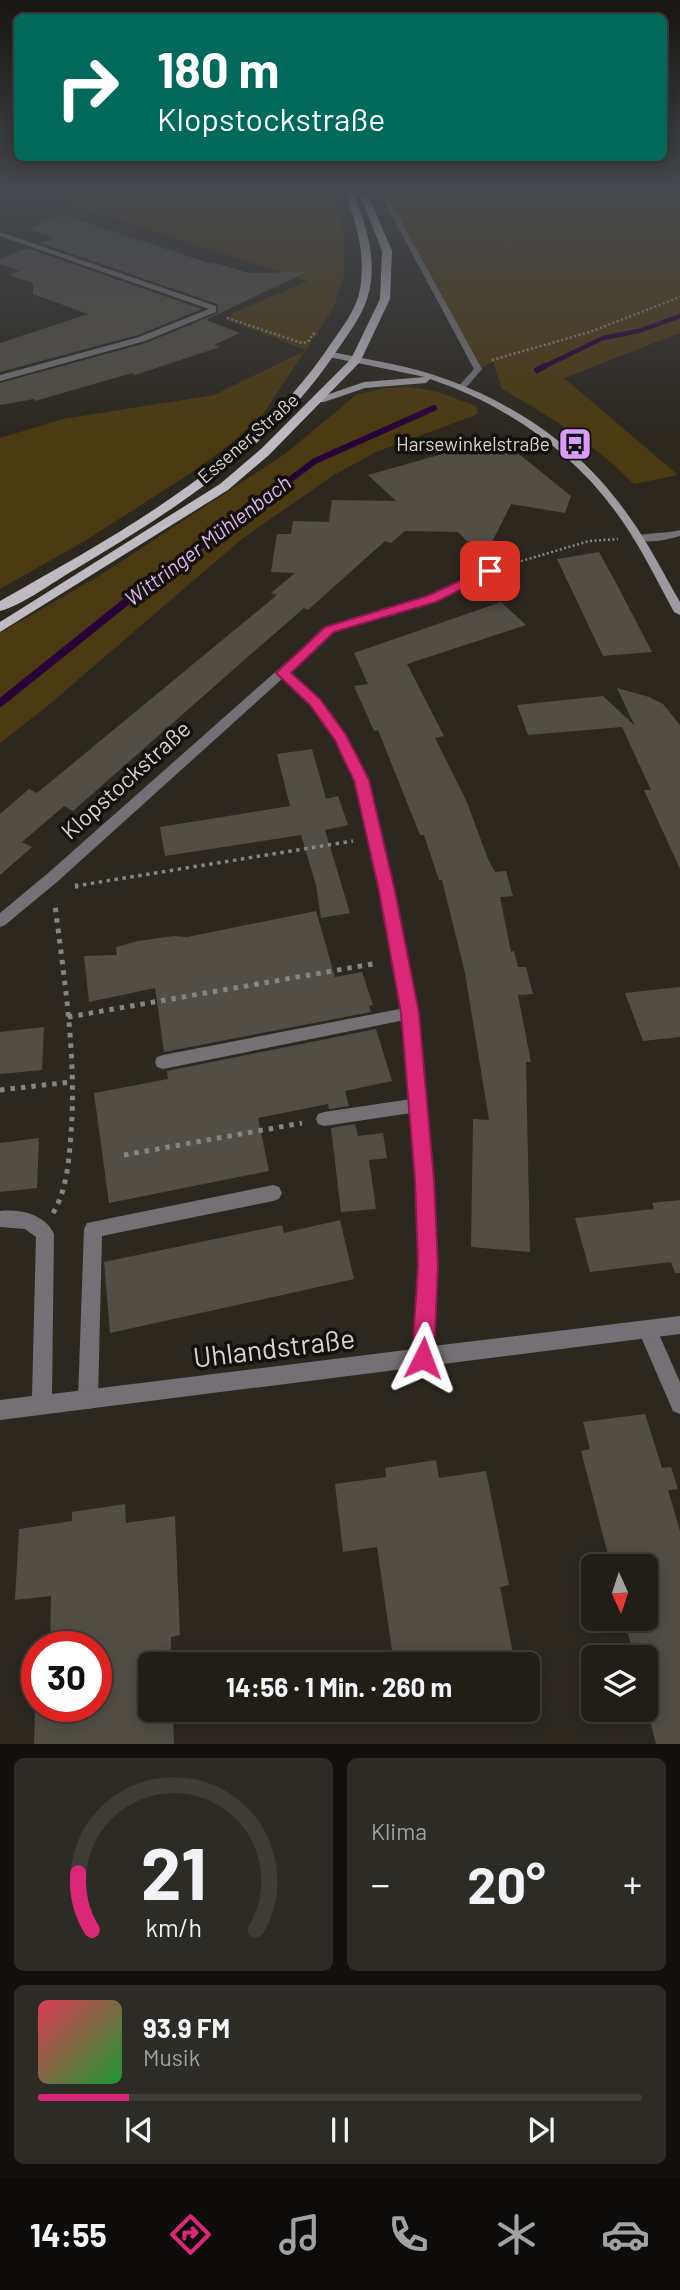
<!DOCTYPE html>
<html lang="de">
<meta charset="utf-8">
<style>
body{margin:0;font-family:Barlow,sans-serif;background:#2d2b25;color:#f1f3f6;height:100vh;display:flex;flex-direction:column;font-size:26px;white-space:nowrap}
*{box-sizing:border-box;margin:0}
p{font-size:23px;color:#a2a2a2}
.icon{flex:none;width:38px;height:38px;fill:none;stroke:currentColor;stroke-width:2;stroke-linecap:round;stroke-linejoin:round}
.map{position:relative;height:1744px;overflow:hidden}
.drawer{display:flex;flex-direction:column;gap:14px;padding:14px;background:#12100d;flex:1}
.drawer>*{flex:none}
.top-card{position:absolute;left:14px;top:14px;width:653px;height:147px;border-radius:10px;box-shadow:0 4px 18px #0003,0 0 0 2px #3e3c37;background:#00695c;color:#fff;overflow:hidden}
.needle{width:46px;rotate:177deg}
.fabs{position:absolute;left:581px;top:1554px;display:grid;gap:14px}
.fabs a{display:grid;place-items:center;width:77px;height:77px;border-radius:10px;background:#211e18;box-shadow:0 4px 18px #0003,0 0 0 2px #3e3c37;font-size:35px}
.speed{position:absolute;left:21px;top:1631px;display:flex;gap:14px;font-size:35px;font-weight:700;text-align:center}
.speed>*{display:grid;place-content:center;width:91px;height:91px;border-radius:50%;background:#211e18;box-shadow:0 4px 18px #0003,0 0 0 2px #3e3c37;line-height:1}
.speed .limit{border:10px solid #d22;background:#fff;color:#111}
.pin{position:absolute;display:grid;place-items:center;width:60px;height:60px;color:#fff;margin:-30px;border-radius:14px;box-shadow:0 4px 10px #0006}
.me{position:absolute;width:77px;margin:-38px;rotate:3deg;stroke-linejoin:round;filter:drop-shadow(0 0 5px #0008)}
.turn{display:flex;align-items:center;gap:24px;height:147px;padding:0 28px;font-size:32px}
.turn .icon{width:91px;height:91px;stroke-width:2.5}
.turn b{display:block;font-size:49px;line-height:60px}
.big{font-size:52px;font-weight:700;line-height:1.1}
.drawer .tile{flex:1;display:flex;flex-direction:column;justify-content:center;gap:10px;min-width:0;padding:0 24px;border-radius:10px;background:#2d2b25}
.drawer .dial{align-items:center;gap:0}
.dial svg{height:182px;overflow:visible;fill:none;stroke:#3e3c37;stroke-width:7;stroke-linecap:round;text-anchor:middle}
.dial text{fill:#f1f3f6;stroke:none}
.song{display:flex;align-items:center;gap:21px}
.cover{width:84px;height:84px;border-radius:10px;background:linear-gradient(135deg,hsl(350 70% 55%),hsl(130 70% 35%))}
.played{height:7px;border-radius:4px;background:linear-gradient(90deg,#db2777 15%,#3e3c37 15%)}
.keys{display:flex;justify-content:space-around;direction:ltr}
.heat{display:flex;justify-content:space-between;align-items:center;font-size:38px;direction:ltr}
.drawer .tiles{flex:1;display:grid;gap:14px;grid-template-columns:1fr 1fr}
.tile:last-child{grid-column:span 2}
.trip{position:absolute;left:138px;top:1652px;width:402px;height:70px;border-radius:10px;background:#211e18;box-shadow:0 4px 18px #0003,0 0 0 2px #3e3c37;font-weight:700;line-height:70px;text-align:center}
.menu{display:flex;height:112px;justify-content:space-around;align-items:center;background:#0d0c0a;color:#a2a2a2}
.menu .icon{width:49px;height:49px}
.menu .on{color:#db2777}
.menu b{font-size:32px;color:#f1f3f6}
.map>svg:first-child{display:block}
.green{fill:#4b3a11}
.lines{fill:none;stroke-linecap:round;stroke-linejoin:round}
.stream-far2{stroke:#290239;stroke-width:4.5}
.stream-far1{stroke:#290239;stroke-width:6}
.stream{stroke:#290239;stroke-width:8}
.building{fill:#524e45}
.path-far2{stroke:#88857e;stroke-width:2.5;stroke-dasharray:2 2.5;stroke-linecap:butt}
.path-far1{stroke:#88857e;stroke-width:3.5;stroke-dasharray:3.5 4.5;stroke-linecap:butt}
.path{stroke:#88857e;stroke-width:5;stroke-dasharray:4.5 6;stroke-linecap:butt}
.service{fill:#737175;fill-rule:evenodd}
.minor{fill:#737175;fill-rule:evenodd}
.secondary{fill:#9e9aa0;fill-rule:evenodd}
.primary{fill:#bfb9c2;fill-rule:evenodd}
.route{fill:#db2777;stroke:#8e194d;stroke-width:2}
.labels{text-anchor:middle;stroke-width:7;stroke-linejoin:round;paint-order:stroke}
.far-street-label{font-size:19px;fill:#d7d5d0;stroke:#13110d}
.far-poi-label{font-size:19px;fill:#d7d5d0;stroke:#13110d;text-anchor:end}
.far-water-label{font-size:21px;font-style:italic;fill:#deb6f3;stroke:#13110d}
.street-label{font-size:23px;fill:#d7d5d0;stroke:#13110d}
.near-street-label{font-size:28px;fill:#d7d5d0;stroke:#13110d}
</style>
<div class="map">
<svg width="680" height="1744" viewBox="0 0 680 1744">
<rect width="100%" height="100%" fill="#2c2820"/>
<!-- green -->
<path class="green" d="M56,190H328L344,233V276L333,309L263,414L234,441L194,471L88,539L0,589V438L63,419L214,395L306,350L228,320L233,313L308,281L42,195Z
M381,190H680V333L564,378L678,475L634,484C593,443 553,418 502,389L493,362L478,369Z
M411,387L438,392L476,406L478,414L376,452L334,475L243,538L45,708L0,743V633L102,574L285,454L356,395L385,388Z"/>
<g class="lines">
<!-- stream-far2 -->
<path class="stream-far2" d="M541,368L603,338L639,331L680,316"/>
<!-- stream-far1 -->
<path class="stream-far1" d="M537,370L545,366
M135,595L315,461L434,408"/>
<!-- stream -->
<path class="stream" d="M0,703L137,593"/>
</g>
<!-- building -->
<path class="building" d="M63,215L212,264L216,263L248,273L306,272L206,320L240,333L214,345L220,347L135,375L132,373L35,401L34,399L0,405V383L146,343L218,313L217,304L40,243L54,238L28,229Z
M27,248L202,309L138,335L0,372V343L88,314L33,294V283L9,275L19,271L0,264V259Z
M499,438L571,496L565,513L511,504L491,544L467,541L458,532L405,531L391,543L385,541L308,610L304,608L251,654L73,811L64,806L22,842L32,847L0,875V814L29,789L37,793L277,595L271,593L295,573L271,572L277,534H291L293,521L329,522L332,500L396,501L368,475Z
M599,552L615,581L652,652L603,656L557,559Z
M501,602L526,625L407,664L444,736L435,738L466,800L488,859L495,872L506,871L513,896L500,897L511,952L514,951L518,967H526L533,994L518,995L531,1062H526L530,1252L471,1247L473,1119L489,1120L465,973L442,880H439L424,835H420L378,730L374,731L354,686L368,684L354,653Z
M617,688L649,697L663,704L680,725V869L644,790H651L622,727L528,735L517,705L603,696L635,726Z
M312,749L326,799L338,796L348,825L325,830L350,913L321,918L316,885L301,835L165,856L160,827L290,806L277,754Z
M316,911L335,977L362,972L373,1005L369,1006L371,1012L164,1052L155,988L89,1002L84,956L117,955L116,947L138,941L174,936L187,937Z
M680,987V1037L643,1041L625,993Z
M44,1027L42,1070L0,1074V1032Z
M376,1029L392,1081L345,1091L349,1106L329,1109L328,1104L258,1118L269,1171L109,1203L94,1093L168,1079L167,1071Z
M355,1124L358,1136L383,1133L387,1158L369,1160L376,1209L341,1212L331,1128Z
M39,1138L37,1188L0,1192V1143Z
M680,1200V1273H675L671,1262L590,1272L575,1218L654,1209L652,1203Z
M340,1220L354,1279L110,1333L104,1262L282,1225L284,1233Z
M645,1414L662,1468L671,1467L678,1489L668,1490L680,1531V1744H656L646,1704V1657H634L624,1619H646V1566H611L581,1451L590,1449L583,1422Z
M436,1460L439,1478L486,1471L509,1585L500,1587L515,1664H394L377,1547L343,1552L335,1484L386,1477L385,1468Z
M125,1504L126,1523L175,1516L180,1635L171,1637V1664H150V1710H173L174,1744H34L35,1706H96V1647H50L51,1596L15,1600L19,1529L72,1521V1512Z"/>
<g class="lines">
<!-- path-far2 -->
<path class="path-far2" d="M485,190L489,196
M227,318L302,343L308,342L313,334H318
M492,360L590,332L680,297
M508,565L589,541L618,539"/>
<!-- path-far1 -->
<path class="path-far1" d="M75,886L353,841"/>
<!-- path -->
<path class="path" d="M75,886H78
M68,1017L378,963
M0,1090L71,1082
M124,1155L302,1123
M53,1213C65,1193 68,1169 70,1146C78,1064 65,986 55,905"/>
<!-- service -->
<path class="service" d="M410,1007L415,1009L418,1013L415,1017L410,1019L163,1069L157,1067L155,1062L157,1057L163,1055Z
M418,1098L424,1100L426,1105L424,1110L418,1112L324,1126L318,1124L316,1119L318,1114L324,1112Z
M273,1185L279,1187L282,1193L279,1199L273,1201L102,1236L98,1399L95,1406L88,1409L81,1406L78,1399L84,1229L87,1223Z
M647,1321L654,1323L680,1382V1414L673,1411L638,1330L640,1323Z"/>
<!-- minor -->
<path class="minor" d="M378,190H384L482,369L464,390L457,388L474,369Z
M0,232L216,306V312L145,341L0,381V375L139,337L209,309L0,236Z
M680,530V536C666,540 644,545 632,538C642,532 666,534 680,530Z
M490,568L495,571L494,573L435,601L333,632L289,672L319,699L347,739L368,780L394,891L418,1013L433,1180L437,1265L433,1346L680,1316V1334L0,1420V1400L32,1396L36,1237L25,1229L0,1227V1211C20,1209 45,1214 54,1234L52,1394L414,1349L419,1265L415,1180L402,1013L380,891L354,780L335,740L311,705L282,679L57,882L5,925L0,927V913L47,874L325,628L427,597Z"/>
<!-- secondary -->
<path class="secondary" d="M332,352C365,359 399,364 431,374C510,399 581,447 628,515C648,542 663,573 680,602V615L674,612C656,579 640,545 618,515C572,450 504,404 430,379L426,383L365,388L324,402H318V398L364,382L425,377L329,357L328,355Z"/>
<!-- primary -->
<path class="primary" d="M344,190H352C366,223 379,263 367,299C361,317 349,333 338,349C274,447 173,511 74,570C53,582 23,605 0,611V601C120,533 252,462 330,345C341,329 354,313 359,294C367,259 357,223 344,190Z
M358,190H366L392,251L390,299L360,362L269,455L228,490L0,632V622L220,484L261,449L351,359L380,299L382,251Z"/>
</g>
<!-- sky -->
<linearGradient id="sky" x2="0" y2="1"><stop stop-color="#181612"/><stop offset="0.44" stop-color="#45484e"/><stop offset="1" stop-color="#45484e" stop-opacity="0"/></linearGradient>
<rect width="680" height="434" fill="url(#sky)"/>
<!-- route -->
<path class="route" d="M490,567L496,571L494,573L436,602L334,632L291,673L320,699L346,735L359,760L369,780L395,891L419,1013L434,1180L438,1265L434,1358L431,1366L423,1369L415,1366L412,1358L418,1265L415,1180L401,1013L379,891L354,780L344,760L335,740L310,705L276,673L325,627L427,596Z"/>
<!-- icons -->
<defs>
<symbol id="bus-square" viewBox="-11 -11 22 22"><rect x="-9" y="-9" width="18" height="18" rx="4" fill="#d99af8" stroke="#13110d"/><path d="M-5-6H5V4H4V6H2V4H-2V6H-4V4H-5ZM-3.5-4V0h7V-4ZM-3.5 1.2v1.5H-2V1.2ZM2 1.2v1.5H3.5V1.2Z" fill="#111"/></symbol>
</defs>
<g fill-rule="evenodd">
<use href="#bus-square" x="556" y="425" width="38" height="38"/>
</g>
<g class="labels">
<!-- far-street labels -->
<g class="far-street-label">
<text transform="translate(248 438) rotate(-41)" y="7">Essener Straße</text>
</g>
<!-- far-poi labels -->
<g class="far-poi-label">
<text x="550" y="451">Harsewinkelstraße</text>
</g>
<!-- far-water labels -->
<g class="far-water-label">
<text transform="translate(208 541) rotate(-37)" y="7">Wittringer Mühlenbach</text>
</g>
<!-- street labels -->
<g class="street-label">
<text transform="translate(126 780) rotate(-42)" y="8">Klopstockstraße</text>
</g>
<!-- near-street labels -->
<g class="near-street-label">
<text transform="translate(274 1348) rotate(-7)" y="10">Uhlandstraße</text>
</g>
</g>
</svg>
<div class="fabs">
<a><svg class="needle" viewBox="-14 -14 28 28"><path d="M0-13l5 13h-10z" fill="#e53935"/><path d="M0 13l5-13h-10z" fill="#a2a2a2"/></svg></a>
<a><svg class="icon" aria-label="layers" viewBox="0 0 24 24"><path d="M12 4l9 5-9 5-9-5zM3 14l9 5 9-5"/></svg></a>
</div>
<div class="speed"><div class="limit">30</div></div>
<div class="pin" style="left:490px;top:571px;background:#d93025"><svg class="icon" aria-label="arrive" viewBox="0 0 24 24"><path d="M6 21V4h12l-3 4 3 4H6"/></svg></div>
<svg class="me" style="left:423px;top:1358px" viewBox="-20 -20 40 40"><path d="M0-17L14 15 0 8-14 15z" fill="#db2777" stroke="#fff" stroke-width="4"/></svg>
<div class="trip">14:56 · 1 Min. · 260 m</div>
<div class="top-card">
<div class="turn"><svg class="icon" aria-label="right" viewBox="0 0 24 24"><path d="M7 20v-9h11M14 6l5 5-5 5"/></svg><div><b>180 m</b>Klopstockstraße</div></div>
</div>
</div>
<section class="drawer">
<div class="tiles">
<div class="tile dial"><svg viewBox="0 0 100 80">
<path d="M14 69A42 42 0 1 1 86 69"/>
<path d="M14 69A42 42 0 0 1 8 44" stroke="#db2777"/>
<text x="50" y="56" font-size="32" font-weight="700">21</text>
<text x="50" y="72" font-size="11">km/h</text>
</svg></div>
<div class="tile"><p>Klima</p>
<div class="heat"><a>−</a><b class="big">20°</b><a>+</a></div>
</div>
<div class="tile">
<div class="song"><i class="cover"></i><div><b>93.9 FM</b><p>Musik</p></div></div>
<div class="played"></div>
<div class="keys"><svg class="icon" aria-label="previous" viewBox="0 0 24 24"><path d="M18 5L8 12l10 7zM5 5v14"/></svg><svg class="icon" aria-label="pause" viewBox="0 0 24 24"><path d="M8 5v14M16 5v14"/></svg><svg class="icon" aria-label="next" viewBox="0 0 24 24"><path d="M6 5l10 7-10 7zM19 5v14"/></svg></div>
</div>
</div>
</section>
<nav class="menu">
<b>14:55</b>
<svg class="icon on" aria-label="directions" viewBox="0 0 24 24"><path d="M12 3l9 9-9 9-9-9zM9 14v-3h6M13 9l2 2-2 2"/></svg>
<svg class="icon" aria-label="music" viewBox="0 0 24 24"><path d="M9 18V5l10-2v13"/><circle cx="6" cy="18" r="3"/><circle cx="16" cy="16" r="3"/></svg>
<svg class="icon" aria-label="phone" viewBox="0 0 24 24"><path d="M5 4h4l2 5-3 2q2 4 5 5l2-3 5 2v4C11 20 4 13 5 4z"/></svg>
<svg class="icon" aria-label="climate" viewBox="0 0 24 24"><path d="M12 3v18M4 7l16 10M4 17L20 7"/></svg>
<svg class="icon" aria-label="car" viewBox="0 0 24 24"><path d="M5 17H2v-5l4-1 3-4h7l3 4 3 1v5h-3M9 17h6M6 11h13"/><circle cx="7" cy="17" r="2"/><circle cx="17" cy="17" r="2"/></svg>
</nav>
